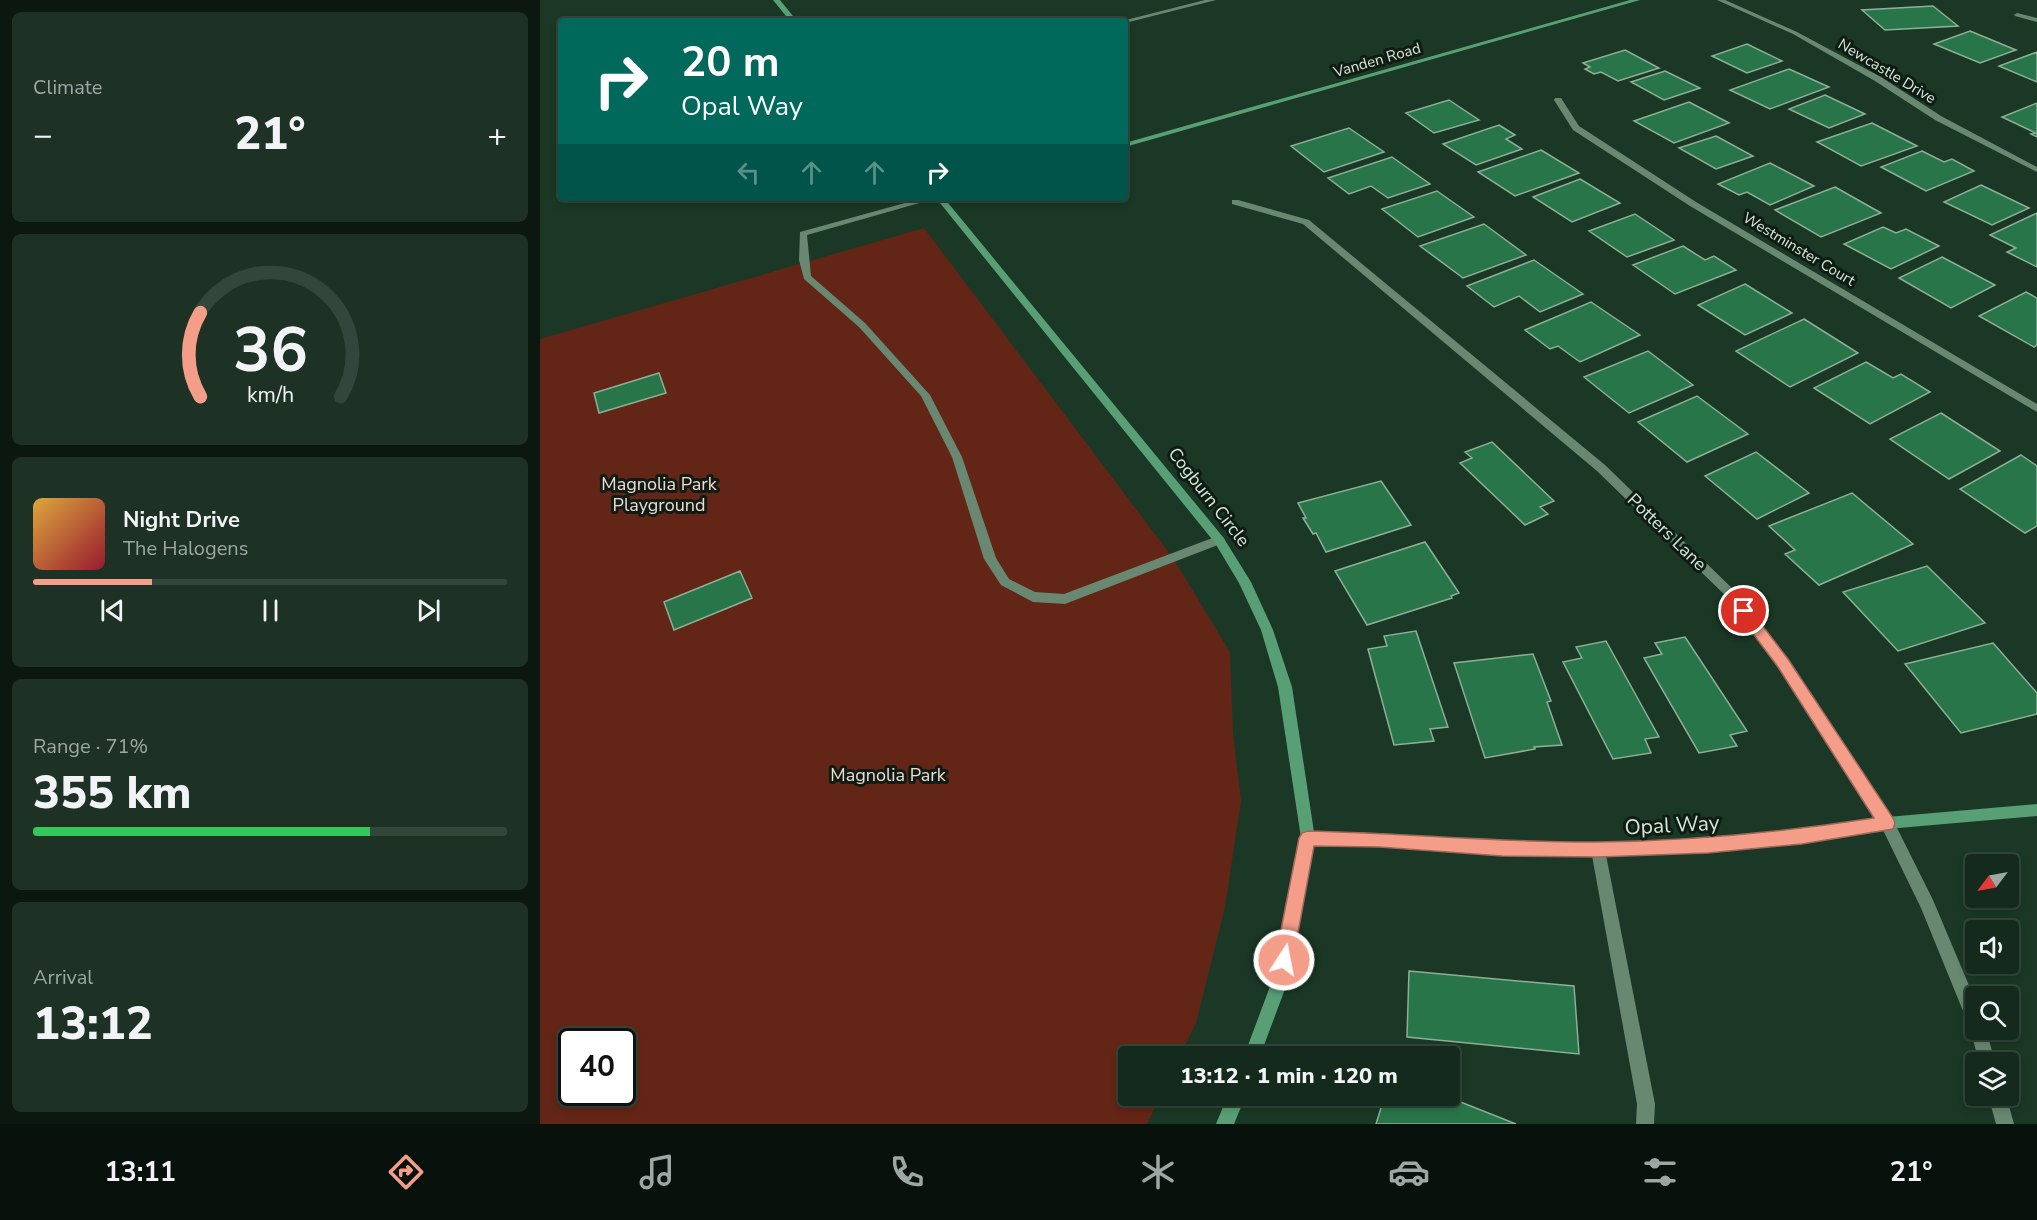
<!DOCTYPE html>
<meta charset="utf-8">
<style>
body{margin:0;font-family:"Nunito Sans",sans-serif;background:#1d3225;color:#f1f3f6;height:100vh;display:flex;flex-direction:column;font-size:22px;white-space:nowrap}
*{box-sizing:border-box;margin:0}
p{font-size:20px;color:#9da7a3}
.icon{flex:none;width:33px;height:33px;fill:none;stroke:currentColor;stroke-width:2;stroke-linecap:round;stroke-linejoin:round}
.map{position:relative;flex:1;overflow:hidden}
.sheet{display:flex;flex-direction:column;gap:12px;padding:12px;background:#0b170f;width:540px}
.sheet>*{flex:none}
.banner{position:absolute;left:18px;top:18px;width:570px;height:183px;border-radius:6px;box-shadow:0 3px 9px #0003,0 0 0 2px #33463b;background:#00695c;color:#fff;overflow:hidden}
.needle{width:39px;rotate:238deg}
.fabs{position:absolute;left:1425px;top:854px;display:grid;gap:12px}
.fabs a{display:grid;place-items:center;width:54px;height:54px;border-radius:6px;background:#142a1c;box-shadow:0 3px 9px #0003,0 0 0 2px #33463b;font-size:30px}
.speed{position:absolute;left:18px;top:1028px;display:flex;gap:12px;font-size:30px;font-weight:700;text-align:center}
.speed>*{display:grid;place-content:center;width:78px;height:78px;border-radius:50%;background:#142a1c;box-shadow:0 3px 9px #0003,0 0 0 2px #33463b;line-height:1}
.speed .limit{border:3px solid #111;border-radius:9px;background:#fff;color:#111}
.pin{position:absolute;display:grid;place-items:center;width:51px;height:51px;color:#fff;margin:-26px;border:3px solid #fff;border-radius:50%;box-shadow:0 2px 6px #0007}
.me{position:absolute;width:66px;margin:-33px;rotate:11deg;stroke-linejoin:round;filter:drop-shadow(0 0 4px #0008)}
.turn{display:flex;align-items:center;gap:21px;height:126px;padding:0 24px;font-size:27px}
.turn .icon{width:78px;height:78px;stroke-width:2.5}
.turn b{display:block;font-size:42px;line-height:51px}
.lanes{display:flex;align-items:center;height:57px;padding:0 24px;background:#0003;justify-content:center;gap:30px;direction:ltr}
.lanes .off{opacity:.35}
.big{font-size:45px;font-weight:800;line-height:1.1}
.sheet .tile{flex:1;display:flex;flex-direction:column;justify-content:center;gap:9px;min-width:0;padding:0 21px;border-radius:9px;background:#1d3225}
.sheet .dial{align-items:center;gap:0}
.dial svg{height:156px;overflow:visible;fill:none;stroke:#33463b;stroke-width:7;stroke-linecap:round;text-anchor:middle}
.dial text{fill:#f1f3f6;stroke:none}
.song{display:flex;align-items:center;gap:18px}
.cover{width:72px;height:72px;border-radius:9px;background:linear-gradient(135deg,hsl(40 70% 55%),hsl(350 70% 35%))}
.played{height:6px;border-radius:3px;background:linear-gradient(90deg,#f49e89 25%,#33463b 25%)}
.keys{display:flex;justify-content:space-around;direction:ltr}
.heat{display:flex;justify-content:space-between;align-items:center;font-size:33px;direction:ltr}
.charge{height:9px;border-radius:4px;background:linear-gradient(90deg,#34c759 71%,#33463b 0)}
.trip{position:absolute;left:578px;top:1046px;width:342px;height:60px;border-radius:6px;background:#142a1c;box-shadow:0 3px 9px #0003,0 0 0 2px #33463b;font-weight:800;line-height:60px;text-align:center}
.dock{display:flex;height:96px;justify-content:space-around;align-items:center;background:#08110b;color:#9da7a3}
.dock .icon{width:42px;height:42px}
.dock .on{color:#f49e89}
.dock b{font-size:27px;color:#f1f3f6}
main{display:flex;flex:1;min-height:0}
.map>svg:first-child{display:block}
.green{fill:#632516;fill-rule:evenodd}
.building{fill:#287549;stroke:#8dae97;stroke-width:1.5}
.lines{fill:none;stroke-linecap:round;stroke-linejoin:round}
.lane{fill:#688872;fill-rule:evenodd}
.street{fill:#688872;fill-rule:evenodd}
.secondary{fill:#589f76;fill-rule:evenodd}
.route{fill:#f49e89;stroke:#9f6759;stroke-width:1.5}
.labels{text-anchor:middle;stroke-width:6;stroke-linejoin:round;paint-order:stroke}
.far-street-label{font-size:15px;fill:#d5e6d9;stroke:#0f1c13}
.park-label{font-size:18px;fill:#f1dad4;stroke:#0f1c13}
.street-label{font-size:18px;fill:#d5e6d9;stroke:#0f1c13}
.near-street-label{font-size:21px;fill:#d5e6d9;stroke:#0f1c13}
</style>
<main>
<section class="sheet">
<div class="tile"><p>Climate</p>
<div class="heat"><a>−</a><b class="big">21°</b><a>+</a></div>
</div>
<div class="tile dial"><svg viewBox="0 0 100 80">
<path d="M14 69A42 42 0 1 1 86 69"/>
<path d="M14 69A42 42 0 0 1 14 26" stroke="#f49e89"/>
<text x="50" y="56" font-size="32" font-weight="700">36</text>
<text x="50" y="72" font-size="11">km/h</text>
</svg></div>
<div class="tile">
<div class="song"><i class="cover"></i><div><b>Night Drive</b><p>The Halogens</p></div></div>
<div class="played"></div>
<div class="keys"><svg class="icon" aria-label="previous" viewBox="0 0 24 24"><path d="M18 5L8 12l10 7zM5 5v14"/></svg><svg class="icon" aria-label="pause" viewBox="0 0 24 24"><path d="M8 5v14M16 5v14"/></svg><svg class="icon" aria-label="next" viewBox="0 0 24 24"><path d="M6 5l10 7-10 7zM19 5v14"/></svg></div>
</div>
<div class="tile"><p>Range · 71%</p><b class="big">355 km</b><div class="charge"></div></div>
<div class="tile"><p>Arrival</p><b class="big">13:12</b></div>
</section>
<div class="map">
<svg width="1497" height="1124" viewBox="0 0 1497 1124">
<rect width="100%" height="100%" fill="#1a3825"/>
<!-- green -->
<path class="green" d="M384,228L633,558L690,652L693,733L701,801L685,907L656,1023L640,1056H588V1095H621L607,1124H0V339ZM32,1041H82V1092H32Z"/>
<!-- building -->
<path class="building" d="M1393,6L1418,26L1345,30L1322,10Z
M1430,31L1476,50L1440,63L1394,44Z
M1207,44L1242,61L1207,73L1172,56Z
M1085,50L1119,68L1078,81L1061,72L1054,74L1045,69L1050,67L1043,63Z
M1497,52V82L1459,66Z
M1249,69L1289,87L1230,109L1190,90Z
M1125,71L1160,88L1124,100L1091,82Z
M1285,95L1325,114L1289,128L1249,109Z
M909,100L939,120L894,133L866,113Z
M1149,102L1189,123L1134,143L1094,121Z
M1497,103V137L1491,134L1496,133L1462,117Z
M1332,123L1377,146L1321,166L1277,142Z
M959,125L975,135L966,139L982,149L936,165L903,144Z
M809,128L844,152L784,172L751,146Z
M1176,136L1213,156L1176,169L1139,148Z
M1001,150L1039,173L975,196L938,172Z
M1382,151L1404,162L1412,159L1434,171L1386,191L1341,167Z
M852,157L890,184L848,198L831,186L809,194L788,178Z
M1230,163L1274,186L1230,205L1207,192L1199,195L1178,184Z
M1040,179L1080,203L1032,222L993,197Z
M1441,185L1489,208L1452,225L1404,202Z
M1295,187L1341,213L1281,237L1235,210Z
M897,191L934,217L878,237L842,209Z
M1497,213V267L1467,252L1476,248L1450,235Z
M1095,214L1134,240L1087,257L1049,231Z
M944,224L986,255L923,278L880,246Z
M1343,227L1356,233L1366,229L1399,246L1351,269L1304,244Z
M1143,246L1165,260L1174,256L1196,270L1135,294L1093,265Z
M1402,257L1455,285L1411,308L1359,278Z
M994,260L1043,294L1000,312L979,296L954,307L927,286Z
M1205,284L1252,313L1205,335L1158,305Z
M1486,292L1497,298V345L1494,347L1439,316Z
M1051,302L1100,335L1040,362L1018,346L1010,349L985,330Z
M1264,319L1318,353L1250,387L1196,351Z
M1108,351L1153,385L1089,413L1044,377Z
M1326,362L1353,378L1361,374L1390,392L1330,424L1274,388Z
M119,373L126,393L59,413L54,393Z
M1157,396L1208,434L1147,462L1098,422Z
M1401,413L1460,451L1409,479L1350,439Z
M952,442L1014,501L1000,507L1008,514L985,525L920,463L932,458L925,452Z
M1216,452L1269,493L1217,519L1165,476Z
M1481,455L1497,466V526L1485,533L1420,489Z
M841,481L871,525L786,552L776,533L773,534L763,518H766L758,503Z
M1312,493L1373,544L1279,585L1245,554L1255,550L1229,526Z
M885,542L919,593L911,596L912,598L827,625L795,571Z
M1387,566L1445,623L1358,651L1303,592Z
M200,571L212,598L134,630L124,602Z
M876,631L908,727L890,729L894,741L854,745L828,649L847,646L844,636Z
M1145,637L1207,731L1190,735L1197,746L1159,753L1104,658L1122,654L1115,643Z
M1066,641L1119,737L1105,739L1111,753L1073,759L1023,662L1042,658L1036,647Z
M1453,643L1497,693V714L1421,733L1365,664Z
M993,654L1011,701L1007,702L1022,745L994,747L995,749L945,758L914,663Z
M869,971L1034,986L1039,1054L867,1037Z
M845,1095H903L976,1124H836Z"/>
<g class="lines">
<!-- lane -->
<path class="lane" d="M383,198H397L267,235L271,276L325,323L390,395L422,457L456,558L469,579L495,592L524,594L675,537H683L685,540L683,543L525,604L493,602L461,585L444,559L412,457L381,396L319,327L264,279L259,260L260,232Z
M1058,843L1063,845L1065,850L1115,1104L1114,1124H1096L1097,1104L1051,850L1053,845Z"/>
<!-- street -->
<path class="street" d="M665,0H676L585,23V21H582Z
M1177,0H1185L1257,32L1341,77L1401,116L1497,167V172L1395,120L1335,81L1253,34Z
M1477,13L1497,18V22L1475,16L1474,15Z
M1015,98H1021L1039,126L1156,202L1497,404V412L1150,206L1033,130L1014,100Z
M692,200H698L769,220L1065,465L1195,591L1248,659L1352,818L1393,900L1436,1002V1029H1446L1455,1062H1439L1430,1028L1381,908L1342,828L1238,667L1187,597L1057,471L763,224L692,204Z
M1448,1095H1466L1474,1124H1456Z"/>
<!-- secondary -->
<path class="secondary" d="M233,0H240L257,21H250Z
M1090,0H1100L585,147V143Z
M396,198H404L683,537L711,582L733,630L752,687L774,832L839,833L962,841L1058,843L1168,838L1262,829L1347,817L1497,804V816L1347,829L1262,843L1168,852L1058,857L962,855L839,847L774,845L748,981L720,1056H704L732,981L761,838L738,687L721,630L699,583L675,543Z
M688,1095H706L694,1124H676Z"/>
</g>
<!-- route -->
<path class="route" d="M1204,606L1209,608L1248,659L1353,818L1355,823L1353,829L1262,844L1168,853L1058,857L962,856L839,847L774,846L753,960L750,966L744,969L737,966L735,960L759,838L762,833L768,831C865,833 961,843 1058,842C1151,841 1243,832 1334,818L1238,667L1199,615L1197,611Z"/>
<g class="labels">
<!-- far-street labels -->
<g class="far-street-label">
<text transform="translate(837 60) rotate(-16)" y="5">Vanden Road</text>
<text transform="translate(1347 71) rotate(31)" y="5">Newcastle Drive</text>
<text transform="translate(1259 249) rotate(31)" y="5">Westminster Court</text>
</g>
<!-- park labels -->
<g class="park-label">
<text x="119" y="490">Magnolia Park<tspan x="119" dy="21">Playground</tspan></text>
<text x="348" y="781">Magnolia Park</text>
</g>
<!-- street labels -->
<g class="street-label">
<text transform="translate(669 497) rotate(52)" y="6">Cogburn Circle</text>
<text transform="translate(1127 532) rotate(44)" y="6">Potters Lane</text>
</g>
<!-- near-street labels -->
<g class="near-street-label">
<text transform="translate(1132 825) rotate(-3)" y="7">Opal Way</text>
</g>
</g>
</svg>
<div class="fabs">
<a><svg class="needle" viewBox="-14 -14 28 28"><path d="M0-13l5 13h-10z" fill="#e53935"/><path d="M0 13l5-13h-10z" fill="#9da7a3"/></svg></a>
<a><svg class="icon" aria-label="sound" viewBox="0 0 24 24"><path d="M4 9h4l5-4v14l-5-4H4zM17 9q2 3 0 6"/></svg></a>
<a><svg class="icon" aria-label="search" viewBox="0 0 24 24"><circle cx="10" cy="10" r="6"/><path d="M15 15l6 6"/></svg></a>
<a><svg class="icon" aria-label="layers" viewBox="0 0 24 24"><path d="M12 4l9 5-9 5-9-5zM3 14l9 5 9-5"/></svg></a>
</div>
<div class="speed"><div class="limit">40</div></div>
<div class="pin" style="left:1204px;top:611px;background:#d93025"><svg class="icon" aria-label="arrive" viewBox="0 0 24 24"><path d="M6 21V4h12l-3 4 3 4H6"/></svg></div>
<svg class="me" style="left:744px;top:960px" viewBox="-20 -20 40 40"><circle r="17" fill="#f49e89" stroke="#fff" stroke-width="3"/><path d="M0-11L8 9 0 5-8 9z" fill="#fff"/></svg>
<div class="trip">13:12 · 1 min · 120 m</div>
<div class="banner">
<div class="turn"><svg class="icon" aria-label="right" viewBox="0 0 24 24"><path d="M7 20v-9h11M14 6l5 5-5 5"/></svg><div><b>20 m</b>Opal Way</div></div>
<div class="lanes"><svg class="icon off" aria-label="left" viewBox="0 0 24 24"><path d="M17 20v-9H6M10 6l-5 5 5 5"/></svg><svg class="icon off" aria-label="ahead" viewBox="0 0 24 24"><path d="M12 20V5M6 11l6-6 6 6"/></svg><svg class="icon off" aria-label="ahead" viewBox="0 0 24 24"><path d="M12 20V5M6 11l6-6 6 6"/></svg><svg class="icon" aria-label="right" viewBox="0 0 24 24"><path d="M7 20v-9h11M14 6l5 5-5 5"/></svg></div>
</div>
</div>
</main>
<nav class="dock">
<b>13:11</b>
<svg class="icon on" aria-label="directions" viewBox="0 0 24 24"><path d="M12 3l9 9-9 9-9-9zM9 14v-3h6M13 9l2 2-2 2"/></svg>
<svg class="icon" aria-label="music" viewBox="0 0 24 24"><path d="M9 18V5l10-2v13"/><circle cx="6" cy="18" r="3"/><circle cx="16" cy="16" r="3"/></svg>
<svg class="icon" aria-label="phone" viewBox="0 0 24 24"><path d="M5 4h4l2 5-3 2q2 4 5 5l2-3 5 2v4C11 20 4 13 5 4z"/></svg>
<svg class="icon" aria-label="climate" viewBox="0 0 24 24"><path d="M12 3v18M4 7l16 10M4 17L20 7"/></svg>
<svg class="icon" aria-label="car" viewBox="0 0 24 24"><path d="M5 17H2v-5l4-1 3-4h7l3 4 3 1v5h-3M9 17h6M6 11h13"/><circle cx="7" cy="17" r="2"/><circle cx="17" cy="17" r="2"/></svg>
<svg class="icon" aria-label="filters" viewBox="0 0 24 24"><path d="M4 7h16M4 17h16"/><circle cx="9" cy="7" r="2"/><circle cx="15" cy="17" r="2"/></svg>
<b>21°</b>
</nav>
